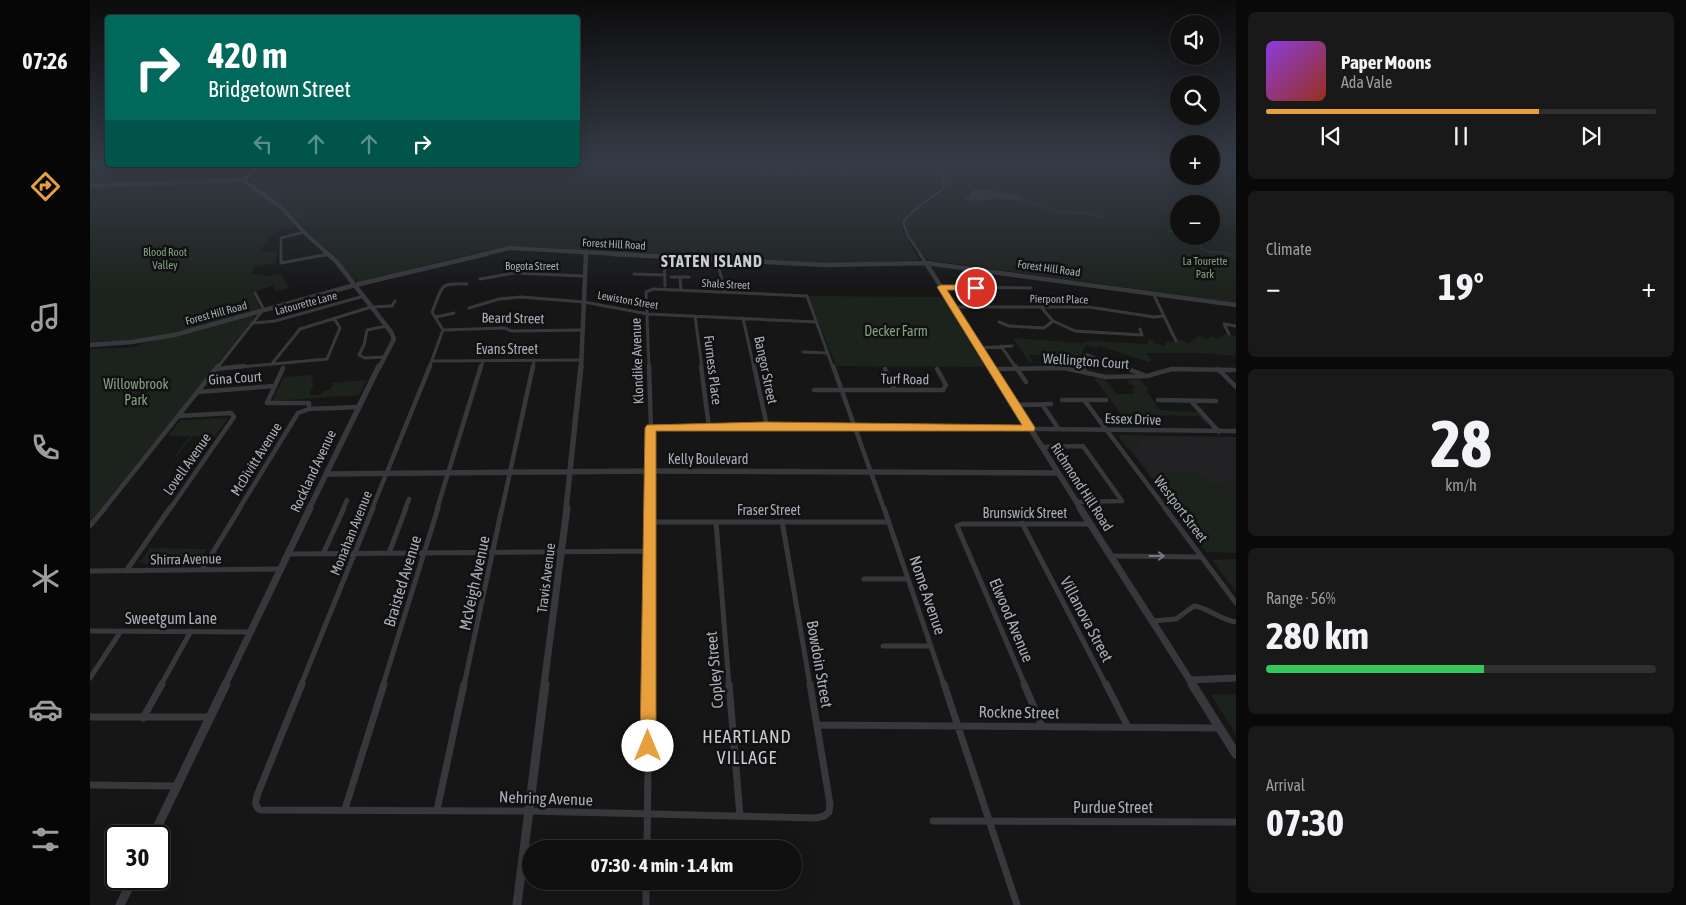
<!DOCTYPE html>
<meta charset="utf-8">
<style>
body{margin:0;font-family:"Asap Condensed",sans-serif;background:#19191a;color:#f1f3f6;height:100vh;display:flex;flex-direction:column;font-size:19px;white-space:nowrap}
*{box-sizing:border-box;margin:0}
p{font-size:16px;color:#9c9d9f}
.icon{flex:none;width:28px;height:28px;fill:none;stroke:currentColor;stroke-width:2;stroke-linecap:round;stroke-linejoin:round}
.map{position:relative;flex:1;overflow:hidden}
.side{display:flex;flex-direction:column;gap:12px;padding:12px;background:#090909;width:450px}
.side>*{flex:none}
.banner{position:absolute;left:15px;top:15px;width:475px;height:152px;border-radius:5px;box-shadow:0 5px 20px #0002,0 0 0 1px #303031;background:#00695c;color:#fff;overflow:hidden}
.fabs{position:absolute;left:1080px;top:15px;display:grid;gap:10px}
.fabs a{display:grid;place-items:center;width:50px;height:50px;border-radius:50%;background:#101011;box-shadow:0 5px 20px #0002,0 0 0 1px #303031;font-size:25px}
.speed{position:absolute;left:15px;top:825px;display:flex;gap:10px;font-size:25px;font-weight:700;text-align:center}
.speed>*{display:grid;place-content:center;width:65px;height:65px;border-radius:50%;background:#101011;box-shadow:0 5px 20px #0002,0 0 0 1px #303031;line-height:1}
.speed .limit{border:2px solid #111;border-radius:8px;background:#fff;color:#111}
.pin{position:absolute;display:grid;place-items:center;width:42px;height:42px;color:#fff;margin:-21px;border:2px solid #fff;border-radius:50%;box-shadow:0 1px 5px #0007}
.me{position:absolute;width:55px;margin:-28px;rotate:0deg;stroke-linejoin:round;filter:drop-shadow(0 0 4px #0008)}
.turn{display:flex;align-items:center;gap:18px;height:105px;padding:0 20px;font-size:22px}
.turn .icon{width:65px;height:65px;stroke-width:2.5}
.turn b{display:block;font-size:35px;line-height:42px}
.lanes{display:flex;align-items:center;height:48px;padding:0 20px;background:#0003;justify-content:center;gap:25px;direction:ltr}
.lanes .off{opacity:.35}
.big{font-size:38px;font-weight:700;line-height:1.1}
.side .card{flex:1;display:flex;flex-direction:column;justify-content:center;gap:8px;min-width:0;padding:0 18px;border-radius:8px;background:#19191a}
.side .dial{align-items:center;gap:0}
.dial b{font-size:65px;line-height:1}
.song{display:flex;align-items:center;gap:15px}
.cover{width:60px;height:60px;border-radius:8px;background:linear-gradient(135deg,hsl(270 70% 55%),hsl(10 70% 35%))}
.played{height:5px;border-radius:2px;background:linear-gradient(90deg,#e8a03d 70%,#303031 70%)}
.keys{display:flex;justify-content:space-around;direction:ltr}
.heat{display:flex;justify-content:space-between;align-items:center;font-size:28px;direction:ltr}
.charge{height:8px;border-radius:4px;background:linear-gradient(90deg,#34c759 56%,#303031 0)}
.trip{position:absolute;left:432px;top:840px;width:280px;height:50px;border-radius:25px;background:#101011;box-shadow:0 5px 20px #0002,0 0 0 1px #303031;font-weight:700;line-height:50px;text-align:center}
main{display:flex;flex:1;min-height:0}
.tabs{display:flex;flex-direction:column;width:90px;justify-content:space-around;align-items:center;background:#060607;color:#9c9d9f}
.tabs .icon{width:35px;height:35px}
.tabs .active{color:#e8a03d}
.tabs b{font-size:22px;color:#f1f3f6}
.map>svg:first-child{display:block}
.built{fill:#222224}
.green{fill:#1c221c;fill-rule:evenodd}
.water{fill:#2c363b}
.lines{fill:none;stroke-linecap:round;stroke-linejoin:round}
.stream{stroke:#2c363b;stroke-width:1}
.minor-far4{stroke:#37383c;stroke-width:2.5}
.minor-far3{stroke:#37383c;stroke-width:3}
.minor-far2{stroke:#37383c;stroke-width:4.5}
.minor-far1{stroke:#37383c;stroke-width:5}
.minor{stroke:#37383c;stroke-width:7}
.tertiary-far4{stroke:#37383c;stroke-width:4}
.tertiary-far3{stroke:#37383c;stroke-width:4.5}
.tertiary-far2{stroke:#37383c;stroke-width:5.5}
.tertiary-far1{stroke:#37383c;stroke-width:7}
.tertiary{stroke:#37383c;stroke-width:9}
.oneway{stroke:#757980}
.route{fill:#e8a03d;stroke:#976828}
.labels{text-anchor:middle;stroke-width:5;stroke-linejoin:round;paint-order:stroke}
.far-street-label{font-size:11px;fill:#a8aeb7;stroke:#111112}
.far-park-label{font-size:11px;fill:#81a180;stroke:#111112}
.street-label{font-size:14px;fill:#a8aeb7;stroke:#111112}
.park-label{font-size:14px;fill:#81a180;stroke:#111112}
.far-district-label{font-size:16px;font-weight:bold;letter-spacing:1px;fill:#c9cdd3;stroke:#111112}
.near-street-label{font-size:16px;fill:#a8aeb7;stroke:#111112}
.near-neighbourhood-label{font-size:18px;letter-spacing:1px;fill:#c9cdd3;stroke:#111112}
</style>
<main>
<nav class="tabs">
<b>07:26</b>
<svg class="icon active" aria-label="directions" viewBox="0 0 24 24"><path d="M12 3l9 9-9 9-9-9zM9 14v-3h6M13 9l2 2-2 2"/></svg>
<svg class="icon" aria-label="music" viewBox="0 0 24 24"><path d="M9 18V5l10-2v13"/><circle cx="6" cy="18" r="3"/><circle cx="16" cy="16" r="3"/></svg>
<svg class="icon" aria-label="phone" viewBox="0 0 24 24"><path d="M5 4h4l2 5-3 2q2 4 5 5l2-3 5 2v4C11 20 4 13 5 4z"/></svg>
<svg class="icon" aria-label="climate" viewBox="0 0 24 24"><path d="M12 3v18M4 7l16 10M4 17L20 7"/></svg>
<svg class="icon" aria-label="car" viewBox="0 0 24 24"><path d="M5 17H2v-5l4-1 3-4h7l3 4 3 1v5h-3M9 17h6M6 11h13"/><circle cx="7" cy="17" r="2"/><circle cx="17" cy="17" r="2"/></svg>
<svg class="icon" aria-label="filters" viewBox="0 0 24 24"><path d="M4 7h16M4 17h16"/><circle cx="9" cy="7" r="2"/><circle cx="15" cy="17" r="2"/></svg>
</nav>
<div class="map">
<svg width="1146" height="905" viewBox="0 0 1146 905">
<rect width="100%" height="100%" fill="#161617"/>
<!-- built -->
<path class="built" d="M1029,435L1146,437V547L1116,548Z"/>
<!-- green -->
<path class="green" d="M0,164L18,165H168L146,179L0,185Z
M847,164C849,170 852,177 852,183C851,200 817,204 811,224L812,230L829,259L828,260L735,264L420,247L395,251L269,282L263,279L243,254L223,237L192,206L173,193L159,178L172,165Z
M851,164H1089V176H1121V164H1146V303L838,260L821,239L814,224C821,206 856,200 855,183C855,177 852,170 851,164ZM1089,204H1121V236H1089Z
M123,182C131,183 139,181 147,182C166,184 194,213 206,227C185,231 179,233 170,253L187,251L186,263L165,267L161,274L179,276L190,274L199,288L186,292L183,286L163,292L170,309L77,335L45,340L0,343V187Z
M718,296L853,297L895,367L746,366Z
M163,316V320L0,522V349L47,347L51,344Z
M1135,334L1146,336V353H1144L1146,356L1111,353H1056L1062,360L1059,362L1009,346L1008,348L996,345L990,358H982L979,355H939L943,362L940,363L923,338L992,343L999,341L1058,344V339L1063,340L1066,344L1075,346L1076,342H1088L1087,338L1098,344L1108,336L1117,339L1121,336L1128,339Z
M223,375L221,382L224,383L219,395H230L233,391L240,390L243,384L238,383L277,380L269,395L182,401L194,377Z
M1003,377L1015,380L1028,396L1027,394H1045L1041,389L1045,388L1036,380L1050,379L1059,390H1056L1070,410L1108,412L1118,424H1116L1109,416L1041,415L1048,427H1041Z
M138,418L125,436H103L86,457H84L100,436H78L91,420Z
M1028,436H1070L1076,441L1048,439L1049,450L1037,448Z
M1070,473L1111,474L1120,483L1144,482L1146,485V528H1144L1146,531V553L1116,552L1066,486L1078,484Z
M60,548L117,549L108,562L63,561L61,564L49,563Z
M1146,559V592L1122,560Z
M1146,694V735L1121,695Z"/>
<!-- water -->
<path class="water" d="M898,189L930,196L935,201L907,199L881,201L874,199L879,196L882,190Z"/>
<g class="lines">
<!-- stream -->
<path class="stream" d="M636,164L637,166L660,169L674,175L687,171L710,173L728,168H750L754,172L769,174
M184,168L192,173
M934,201L967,211
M202,212L209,217
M970,212L994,213L1013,217
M1079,231L1089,233
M1101,236L1111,244L1110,248L1121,252H1134L1146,257"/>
<!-- minor-far4 -->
<path class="minor-far4" d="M191,255V238L214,232
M235,255L239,254
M831,255L818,236L813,222L823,211L853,189L854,182L849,164"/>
<!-- minor-far3 -->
<path class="minor-far3" d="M191,254V263L239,254
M830,254L836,263
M574,257L575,286
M627,260L635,292
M544,274L575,275
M581,277H599
M590,277L591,290
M390,279L424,273L495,276
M851,287L941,288
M1063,293L1086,341
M862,307H999L1064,317L1074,316
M379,308L409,299L431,297L494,302L558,314L726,322
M605,316L612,368
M346,317L364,313
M653,318L664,368
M963,321L985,331L1052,335L1050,329
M909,322L919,326L954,328L963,321L951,307
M163,323L185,321L274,296
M353,330L414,328L422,331L493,330
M1139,334L1134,324L1146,326
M911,346L926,368
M890,348L922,346
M713,352L737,353
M295,357L275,358L269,355L274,345L277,330L297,326
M342,361L492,360
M181,365L210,329L281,307L302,306L305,301
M127,368L172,311L173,308L165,293
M140,368L237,359L250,328L244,318
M339,368L353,330L342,312C353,287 348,282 377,284
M391,368L393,361
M443,368L444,361
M559,368L556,292L563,289L717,296L743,368
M994,368L992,363L994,356L997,355L1033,368"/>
<!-- minor-far2 -->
<path class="minor-far2" d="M559,366L561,428L560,509
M611,366L619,427
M664,366L677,426
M743,366L794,509
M925,366L936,382
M993,366L996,373
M1030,366L1054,375
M193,368L177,403H219V409
M126,369L154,366
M795,369L805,390
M903,369L974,368L1016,377L1057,376L1082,369L1146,370
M1128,369L1146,387
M724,390H853L856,385L847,369
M108,392L184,386
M972,400H1016
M994,400L1076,509
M1068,400L1126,401
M1101,401L1129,432
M952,404L968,428
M925,405L961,404
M561,428L677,426L1146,431
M952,447L993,446L1032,501L987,502
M14,509L128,366
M80,509L144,417L141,413L88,416
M149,509L208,413L219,409L268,407
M253,509L257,500
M282,509L340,366
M315,509L319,499
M347,509L391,366
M412,509L443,366"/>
<!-- minor-far1 -->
<path class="minor-far1" d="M794,508L854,685
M1075,508L1146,603
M692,521L720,685
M560,522H799
M626,522L639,685
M932,523L1016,685
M0,526L15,508
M299,553L316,508
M198,554L560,551
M233,554L254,508
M1022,556L1112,557
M112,570L150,508
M0,571L192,569
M36,571L80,508
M774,579H818
M1062,621L1086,619L1104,606C1119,608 1130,620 1146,622
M0,631L162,632
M793,646H841
M0,678L31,631
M71,685L101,631
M211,685L283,508
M293,685L348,508
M374,685L412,508
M559,685L560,508
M935,685L867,526L872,524H1001"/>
<!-- minor -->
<path class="minor" d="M212,684L168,793C166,800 163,805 170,810L439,811L726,818L734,816L739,812L740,804L720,684
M639,684L650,816
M854,684L927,905
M934,684L952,726
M1016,684L1038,727
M0,717H119
M53,718L72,684
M727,725L1130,728
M0,785L86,786
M255,809L294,684
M347,810L374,684
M843,821L1146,822
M557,849L559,684
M556,881V905"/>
<!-- tertiary-far4 -->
<path class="tertiary-far4" d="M153,180L170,165
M153,180L191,207L214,232L239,255
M0,186L153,180
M391,255L419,248L545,255"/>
<!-- tertiary-far3 -->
<path class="tertiary-far3" d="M238,254L246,261L301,332L304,339L289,368
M522,254L735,265L836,263L1146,305
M836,263L902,368
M0,345L42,342L84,335L265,285L396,254
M491,368L496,254"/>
<!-- tertiary-far2 -->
<path class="tertiary-far2" d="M901,366L991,509
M237,474L567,471L968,473
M219,509L289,366
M476,509L491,366"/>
<!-- tertiary-far1 -->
<path class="tertiary-far1" d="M990,508L1103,685
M1100,680L1146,678
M135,685L220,508
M454,685L477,508"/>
<!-- tertiary -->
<path class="tertiary" d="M1102,684L1146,754
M63,836L136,684
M30,905L43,879
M427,905L455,684"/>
</g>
<!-- one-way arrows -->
<defs><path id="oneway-shaft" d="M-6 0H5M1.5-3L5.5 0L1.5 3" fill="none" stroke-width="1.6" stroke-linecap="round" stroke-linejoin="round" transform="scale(1.25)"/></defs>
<use class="oneway" href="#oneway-shaft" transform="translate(1067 556)"/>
<!-- sky -->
<linearGradient id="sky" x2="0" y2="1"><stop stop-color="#0c0c0d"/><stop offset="0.56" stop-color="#363c47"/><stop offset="1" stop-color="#363c47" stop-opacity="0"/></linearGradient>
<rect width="1146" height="291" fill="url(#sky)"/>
<!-- route -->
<path class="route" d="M851,285H886L890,288L886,290H857L944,426L945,428L944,431H566V746L564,751L558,754L552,751L550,746L555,428L557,425L676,422L932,425L847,287Z"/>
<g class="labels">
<!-- far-street labels -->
<g class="far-street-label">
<text transform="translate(524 244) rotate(3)" y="4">Forest Hill Road</text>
<text x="442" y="270">Bogota Street</text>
<text transform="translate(959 268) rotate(8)" y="4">Forest Hill Road</text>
<text transform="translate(636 284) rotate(3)" y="4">Shale Street</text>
<text transform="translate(969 299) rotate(1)" y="4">Pierpont Place</text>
<text transform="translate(538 300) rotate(10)" y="4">Lewiston Street</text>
<text transform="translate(216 303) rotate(-15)" y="4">Latourette Lane</text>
<text transform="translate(126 313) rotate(-15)" y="4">Forest Hill Road</text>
</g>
<!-- far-park labels -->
<g class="far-park-label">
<text x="75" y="256">Blood Root<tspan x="75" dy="13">Valley</tspan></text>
<text x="1115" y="265">La Tourette<tspan x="1115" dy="13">Park</tspan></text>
</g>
<!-- street labels -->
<g class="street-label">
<text transform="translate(423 318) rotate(1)" y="5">Beard Street</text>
<text x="417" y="354">Evans Street</text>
<text transform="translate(547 361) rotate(-92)" y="5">Klondike Avenue</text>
<text transform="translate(996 361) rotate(4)" y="5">Wellington Court</text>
<text transform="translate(623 370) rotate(83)" y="5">Furness Place</text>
<text transform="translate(676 370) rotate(78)" y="5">Bangor Street</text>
<text transform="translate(145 378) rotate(-4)" y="5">Gina Court</text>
<text transform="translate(815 379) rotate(1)" y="5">Turf Road</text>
<text transform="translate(1043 419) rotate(2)" y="5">Essex Drive</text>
<text transform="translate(166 459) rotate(-58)" y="5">McDivitt Avenue</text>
<text x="618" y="464">Kelly Boulevard</text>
<text transform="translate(97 464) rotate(-55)" y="5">Lovell Avenue</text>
<text transform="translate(223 471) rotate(-65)" y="5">Rockland Avenue</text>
<text transform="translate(992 487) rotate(57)" y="5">Richmond Hill Road</text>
<text transform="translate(1091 509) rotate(53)" y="5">Westport Street</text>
<text x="679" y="515">Fraser Street</text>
<text x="935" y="518">Brunswick Street</text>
<text transform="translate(261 533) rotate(-68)" y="5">Monahan Avenue</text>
<text transform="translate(96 559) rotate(-1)" y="5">Shirra Avenue</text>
<text transform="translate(456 578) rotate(-83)" y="5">Travis Avenue</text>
</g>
<!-- park labels -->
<g class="park-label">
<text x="806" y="336">Decker Farm</text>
<text x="46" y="389">Willowbrook<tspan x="46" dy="16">Park</tspan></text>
</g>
<!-- far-district labels -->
<g class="far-district-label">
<text x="622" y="267">STATEN ISLAND</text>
</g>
<!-- near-street labels -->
<g class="near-street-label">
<text transform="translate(312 581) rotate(-73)" y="6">Braisted Avenue</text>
<text transform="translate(384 583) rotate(-78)" y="6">McVeigh Avenue</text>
<text transform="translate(838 595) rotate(71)" y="6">Nome Avenue</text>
<text x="81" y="624">Sweetgum Lane</text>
<text transform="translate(997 619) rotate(62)" y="6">Villanova Street</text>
<text transform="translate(922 620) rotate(67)" y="6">Elwood Avenue</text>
<text transform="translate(730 664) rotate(80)" y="6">Bowdoin Street</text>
<text transform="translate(624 670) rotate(-95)" y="6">Copley Street</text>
<text transform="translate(929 712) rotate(1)" y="6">Rockne Street</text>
<text transform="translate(456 798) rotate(2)" y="6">Nehring Avenue</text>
<text x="1023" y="813">Purdue Street</text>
</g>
<!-- near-neighbourhood labels -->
<g class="near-neighbourhood-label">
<text x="657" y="743">HEARTLAND<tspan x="657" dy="21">VILLAGE</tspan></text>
</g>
</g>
</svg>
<div class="fabs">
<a><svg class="icon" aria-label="sound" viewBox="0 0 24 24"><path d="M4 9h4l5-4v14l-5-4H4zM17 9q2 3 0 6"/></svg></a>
<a><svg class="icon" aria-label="search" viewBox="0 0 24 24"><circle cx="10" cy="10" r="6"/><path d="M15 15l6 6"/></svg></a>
<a>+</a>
<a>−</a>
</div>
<div class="speed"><div class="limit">30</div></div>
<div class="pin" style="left:886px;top:288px;background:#d93025"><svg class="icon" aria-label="arrive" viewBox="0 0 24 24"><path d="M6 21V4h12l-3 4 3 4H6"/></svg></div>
<svg class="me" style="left:558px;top:746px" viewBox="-20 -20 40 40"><circle r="19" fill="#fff"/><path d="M0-13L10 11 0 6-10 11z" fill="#e8a03d"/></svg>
<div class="trip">07:30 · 4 min · 1.4 km</div>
<div class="banner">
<div class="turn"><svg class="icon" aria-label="right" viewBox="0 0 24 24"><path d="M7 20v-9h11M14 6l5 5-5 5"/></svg><div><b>420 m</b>Bridgetown Street</div></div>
<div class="lanes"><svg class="icon off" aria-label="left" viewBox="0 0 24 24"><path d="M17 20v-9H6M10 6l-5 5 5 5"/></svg><svg class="icon off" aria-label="ahead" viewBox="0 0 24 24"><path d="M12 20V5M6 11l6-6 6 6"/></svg><svg class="icon off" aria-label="ahead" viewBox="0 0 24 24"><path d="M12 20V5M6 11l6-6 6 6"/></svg><svg class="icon" aria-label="right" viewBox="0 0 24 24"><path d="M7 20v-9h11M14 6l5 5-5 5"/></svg></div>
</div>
</div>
<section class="side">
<div class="card">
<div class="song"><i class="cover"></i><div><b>Paper Moons</b><p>Ada Vale</p></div></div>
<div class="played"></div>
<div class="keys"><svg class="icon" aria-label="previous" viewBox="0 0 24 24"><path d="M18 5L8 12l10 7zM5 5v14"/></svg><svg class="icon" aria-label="pause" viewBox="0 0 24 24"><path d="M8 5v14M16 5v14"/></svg><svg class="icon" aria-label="next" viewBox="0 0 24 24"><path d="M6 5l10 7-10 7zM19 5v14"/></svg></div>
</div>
<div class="card"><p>Climate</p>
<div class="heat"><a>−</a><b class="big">19°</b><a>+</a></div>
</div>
<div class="card dial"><b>28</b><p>km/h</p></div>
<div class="card"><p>Range · 56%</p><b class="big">280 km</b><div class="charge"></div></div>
<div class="card"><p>Arrival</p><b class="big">07:30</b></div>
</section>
</main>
